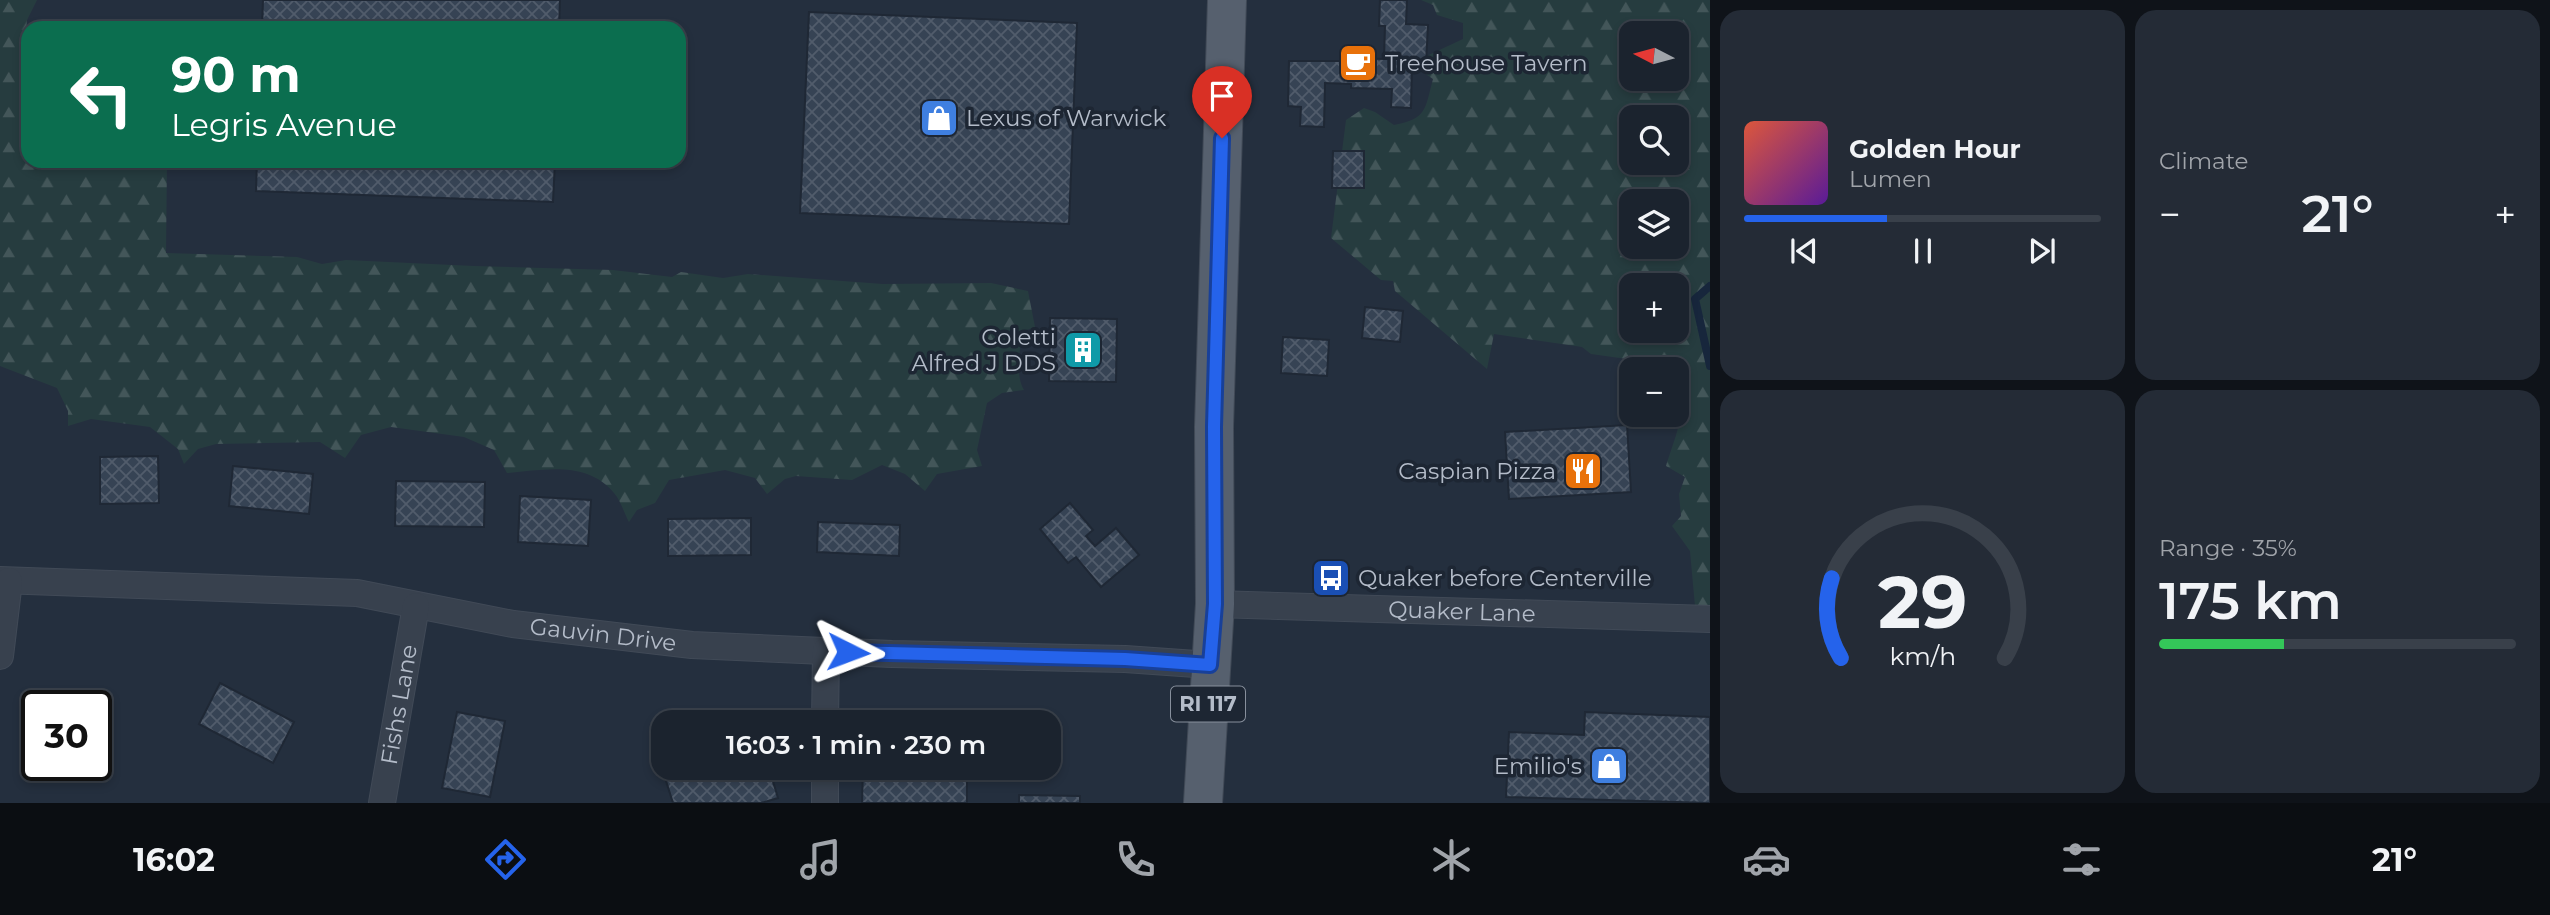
<!DOCTYPE html>
<meta charset="utf-8">
<style>
body{margin:0;font-family:Montserrat,sans-serif;background:#242b36;color:#f1f3f6;height:100vh;display:flex;flex-direction:column;font-size:26px;white-space:nowrap}
*{box-sizing:border-box;margin:0}
p{font-size:23px;color:#a0a4aa}
.icon{flex:none;width:38px;height:38px;fill:none;stroke:currentColor;stroke-width:2;stroke-linecap:round;stroke-linejoin:round}
.map{position:relative;flex:1;overflow:hidden}
.panel{display:flex;flex-direction:column;gap:10px;padding:10px;background:#0f1319;width:840px}
.panel>*{flex:none}
.top-card{position:absolute;left:21px;top:21px;width:665px;height:147px;border-radius:21px;box-shadow:0 4px 10px #0003,0 0 0 2px #39404a;background:#0b6e4f;color:#fff;overflow:hidden}
.needle{width:46px;rotate:276deg}
.fabs{position:absolute;left:1619px;top:21px;display:grid;gap:14px}
.fabs a{display:grid;place-items:center;width:70px;height:70px;border-radius:14px;background:#1b232e;box-shadow:0 4px 10px #0003,0 0 0 2px #39404a;font-size:35px}
.speed{position:absolute;left:21px;top:690px;display:flex;gap:14px;font-size:35px;font-weight:700;text-align:center}
.speed>*{display:grid;place-content:center;width:91px;height:91px;border-radius:50%;background:#1b232e;box-shadow:0 4px 10px #0003,0 0 0 2px #39404a;line-height:1}
.speed .limit{border:4px solid #111;border-radius:10px;background:#fff;color:#111}
.pin{position:absolute;display:grid;place-items:center;width:60px;height:60px;color:#fff;margin:-72px -30px;border-radius:50% 50% 50% 0;rotate:-45deg;box-shadow:0 0 7px #0007}
.pin .icon{rotate:45deg}
.me{position:absolute;width:77px;margin:-38px;rotate:93deg;stroke-linejoin:round;filter:drop-shadow(0 0 5px #0008)}
.turn{display:flex;align-items:center;gap:24px;height:147px;padding:0 35px;font-size:32px}
.turn .icon{width:91px;height:91px;stroke-width:2.5}
.turn b{display:block;font-size:49px;line-height:60px}
.big{font-size:52px;font-weight:600;line-height:1.1}
.panel .widget{flex:1;display:flex;flex-direction:column;justify-content:center;gap:10px;min-width:0;padding:0 24px;border-radius:21px;background:#242b36}
.panel .dial{align-items:center;gap:0}
.dial svg{height:182px;overflow:visible;fill:none;stroke:#39404a;stroke-width:7;stroke-linecap:round;text-anchor:middle}
.dial text{fill:#f1f3f6;stroke:none}
.song{display:flex;align-items:center;gap:21px}
.cover{width:84px;height:84px;border-radius:10px;background:linear-gradient(135deg,hsl(10 70% 55%),hsl(270 70% 35%))}
.played{height:7px;border-radius:4px;background:linear-gradient(90deg,#2563eb 40%,#39404a 40%)}
.keys{display:flex;justify-content:space-around;direction:ltr}
.heat{display:flex;justify-content:space-between;align-items:center;font-size:38px;direction:ltr}
.charge{height:10px;border-radius:5px;background:linear-gradient(90deg,#34c759 35%,#39404a 0)}
.panel .tiles{flex:1;display:grid;gap:10px;grid-template-columns:repeat(2,1fr)}
.trip{position:absolute;left:651px;top:710px;width:410px;height:70px;border-radius:21px;background:#1b232e;box-shadow:0 4px 10px #0003,0 0 0 2px #39404a;font-weight:600;line-height:70px;text-align:center}
.menu{display:flex;height:112px;justify-content:space-around;align-items:center;background:#0b0e12;color:#a0a4aa}
.menu .icon{width:49px;height:49px}
.menu .current{color:#2563eb}
.menu b{font-size:32px;color:#f1f3f6}
main{display:flex;flex:1;min-height:0}
.map>svg:first-child{display:block}
.forest{fill:url(#forest-firs);fill-rule:evenodd}
.lines{fill:none;stroke-linecap:round;stroke-linejoin:round}
.stream{stroke:#17263c;stroke-width:8}
.building{fill:url(#building-cross-hatch);stroke:#1f2835;stroke-width:2}
.street-casing{stroke:#414a57;stroke-width:28}
.primary-casing{stroke:#414a57;stroke-width:40}
.street{stroke:#38414e;stroke-width:26}
.primary{stroke:#56606e;stroke-width:38}
.route-casing{stroke:#184099;stroke-width:18}
.route{stroke:#2563eb;stroke-width:12}
.labels{text-anchor:middle;stroke-width:7;stroke-linejoin:round;paint-order:stroke}
.shield{fill:#1d2633;stroke:#878f9c;stroke-width:2}
.shield-label{font-size:21px;font-weight:bold;fill:#b4bcc9}
.poi-label{font-size:23px;fill:#b4bcc9;stroke:#1d2633;text-anchor:start}
.street-label{font-size:23px;fill:#b4bcc9;stroke:#1d2633}
</style>
<main>
<div class="map">
<svg width="1710" height="803" viewBox="0 0 1710 803">
<defs>
<pattern id="forest-firs" width="22" height="20" patternUnits="userSpaceOnUse" patternTransform="scale(1.75)"><rect width="22" height="20" fill="#263c3f"/><path d="M5 1l3.5 6h-7zM16 11l3.5 6h-7z" fill="#435659"/></pattern>
<pattern id="building-cross-hatch" width="8" height="8" patternUnits="userSpaceOnUse" patternTransform="scale(1.75)"><rect width="8" height="8" fill="#364354"/><path d="M0 0l8 8M0 8l8-8" fill="none" stroke="#515c6b"/></pattern>
</defs>
<rect width="100%" height="100%" fill="#242f3e"/>
<!-- forest -->
<path class="forest" d="M0,0H37L27,20L24,54L28,57V161H167L166,253L297,257L322,264L346,260L474,266L613,270L672,277L681,272L723,278L748,274L883,284L991,283L1028,291L1035,327L1024,331C1019,348 1015,375 1024,390L1002,393L987,403L977,450L982,466L937,474L925,491L905,474L882,465L852,480L796,476L785,479L767,494L755,478L725,470L669,480L655,503L637,510L629,522C624,513 621,501 614,493C587,460 544,470 507,473L494,450L464,437L391,427L361,435L345,458L320,442L216,444L198,449L184,464L178,449L150,427L91,419L68,426V411L57,388L0,366Z
M1421,0H1710V618L1696,617L1690,551L1672,526L1681,516L1679,494L1685,477L1666,466C1672,445 1693,397 1677,379L1676,369H1668L1663,364L1591,354L1582,347L1494,334L1487,369L1395,291L1393,281L1381,280L1331,238L1346,120L1364,108L1375,112L1394,125C1427,119 1425,109 1433,79L1418,69V60L1463,39V23L1437,15L1433,5ZM1631,33H1676V79H1631ZM1631,117H1676V163H1631ZM1631,201H1676V247H1631ZM1631,285H1676V331H1631Z"/>
<g class="lines">
<!-- stream -->
<path class="stream" d="M1710,286L1695,299L1710,366"/>
</g>
<!-- building -->
<path class="building" d="M263,0H560L559,28H262Z
M1380,0H1407L1406,24L1428,25L1426,64H1412L1411,108L1391,107L1392,89L1351,88V84L1325,83L1324,127L1300,126L1301,107L1288,106L1289,61H1352V58L1384,59L1385,26H1379Z
M809,12L1077,23L1069,224L800,213Z
M1333,151H1364V188H1332Z
M257,161H555L553,202L256,191Z
M1365,307L1403,311L1400,342L1362,338Z
M1050,318L1117,319L1116,382L1049,381Z
M1283,337L1329,340L1327,376L1281,373Z
M1627,425L1631,492L1509,499L1505,432Z
M158,456L159,503L100,504V457Z
M233,466L313,474L309,514L229,506Z
M396,481L485,482L484,527L395,526Z
M520,496L591,500L588,546L518,542Z
M1070,503L1093,530L1086,536L1095,546L1116,528L1139,555L1101,587L1076,557L1068,563L1040,529Z
M751,518V555L668,556V519Z
M818,522L900,525L899,556L817,552Z
M220,683L294,722L273,763L199,724Z
M457,712L505,721L490,797L442,788Z
M1585,712L1710,717V803L1506,797L1509,732L1584,735Z
M663,761V768H769L778,798L761,803H673L660,762Z
M863,768H967V803H862Z
M1019,795L1080,796V803H1019Z"/>
<g class="lines">
<defs>
<g id="street">
<path id="s1" d="M0,580L357,593L513,624L692,645L892,654L1125,659L1210,665"/>
<path id="s2" d="M1215,604L1710,619"/>
<path d="M0,656L9,581"/>
<path d="M825,723L826,651"/>
<path id="s3" d="M382,803L416,606"/>
<path d="M825,803V768"/>
</g>
<path id="primary" d="M1203,803L1215,604L1214,427L1227,0"/>
</defs>
<!-- street casing -->
<use href="#street" class="street-casing"/>
<!-- primary casing -->
<use href="#primary" class="primary-casing"/>
<!-- street -->
<use href="#street" class="street"/>
<!-- primary -->
<use href="#primary" class="primary"/>
</g>
<g class="lines">
<defs>
<path id="route" d="M848,652L1125,659L1210,665L1215,604L1214,427L1222,138"/>
</defs>
<!-- route casing -->
<use href="#route" class="route-casing"/>
<!-- route -->
<use href="#route" class="route"/>
</g>
<!-- icons -->
<defs>
<symbol id="cafe-square" viewBox="-11 -11 22 22"><rect x="-9" y="-9" width="18" height="18" rx="4" fill="#e8710a" stroke="#1d2633"/><path d="M-5.5-4.5H6V0H3Q3 3.5 0 3.5H-2.5Q-5.5 3.5-5.5 0ZM3-3.2v2h1.7v-2ZM-6 4.5H4V6H-6Z" fill="#fff"/></symbol>
<symbol id="shop-square" viewBox="-11 -11 22 22"><rect x="-9" y="-9" width="18" height="18" rx="4" fill="#3f7fe0" stroke="#1d2633"/><path d="M-5-2.5h2.3a2.7 3.5 0 0 1 5.4 0H5L5.5 6h-11ZM-1.5-2.5h3a1.5 2.3 0 0 0-3 0Z" fill="#fff"/></symbol>
<symbol id="building-square" viewBox="-11 -11 22 22"><rect x="-9" y="-9" width="18" height="18" rx="4" fill="#0f9aa8" stroke="#1d2633"/><path d="M-4-6H4V6H1V3H-1V6H-4ZM-2.5-4.3h1.7v1.8h-1.7ZM.8-4.3h1.7v1.8H.8ZM-2.5-1h1.7V.8h-1.7ZM.8-1h1.7V.8H.8Z" fill="#fff"/></symbol>
<symbol id="restaurant-square" viewBox="-11 -11 22 22"><rect x="-9" y="-9" width="18" height="18" rx="4" fill="#e8710a" stroke="#1d2633"/><path d="M-5-6h1v4h1v-4h1v4h1v-4h1v5L-1.5 .5V6h-2V.5L-5-1ZM5-6V6H3V1.5H1.5Q1.5-4 5-6Z" fill="#fff"/></symbol>
<symbol id="bus-square" viewBox="-11 -11 22 22"><rect x="-9" y="-9" width="18" height="18" rx="4" fill="#1a4fb4" stroke="#1d2633"/><path d="M-5-6H5V4H4V6H2V4H-2V6H-4V4H-5ZM-3.5-4V0h7V-4ZM-3.5 1.2v1.5H-2V1.2ZM2 1.2v1.5H3.5V1.2Z" fill="#fff"/></symbol>
</defs>
<g fill-rule="evenodd">
<use href="#cafe-square" x="1336" y="41" width="44" height="44"/>
<use href="#shop-square" x="917" y="96" width="44" height="44"/>
<use href="#building-square" x="1061" y="328" width="44" height="44"/>
<use href="#restaurant-square" x="1561" y="449" width="44" height="44"/>
<use href="#bus-square" x="1309" y="556" width="44" height="44"/>
<use href="#shop-square" x="1587" y="744" width="44" height="44"/>
</g>
<g class="labels">
<!-- shield labels -->
<rect class="shield" x="1171" y="686.5" width="74" height="35" rx="5"/>
<g class="shield-label">
<text x="1208" y="711">RI 117</text>
</g>
<!-- poi labels -->
<g class="poi-label">
<text x="1385" y="71">Treehouse Tavern</text>
<text x="966" y="126">Lexus of Warwick</text>
<text x="1056" y="345" text-anchor="end">Coletti<tspan x="1056" dy="26">Alfred J DDS</tspan></text>
<text x="1556" y="479" text-anchor="end">Caspian Pizza</text>
<text x="1358" y="586">Quaker before Centerville</text>
<text x="1582" y="774" text-anchor="end">Emilio's</text>
</g>
<!-- street labels -->
<g class="street-label">
<text dy="8" stroke="none"><textPath href="#s2" startOffset="247">Quaker Lane</textPath></text>
<text dy="8" stroke="none"><textPath href="#s1" startOffset="607">Gauvin Drive</textPath></text>
<text dy="8" stroke="none"><textPath href="#s3" startOffset="100">Fishs Lane</textPath></text>
</g>
</g>
</svg>
<div class="fabs">
<a><svg class="needle" viewBox="-14 -14 28 28"><path d="M0-13l5 13h-10z" fill="#e53935"/><path d="M0 13l5-13h-10z" fill="#a0a4aa"/></svg></a>
<a><svg class="icon" aria-label="search" viewBox="0 0 24 24"><circle cx="10" cy="10" r="6"/><path d="M15 15l6 6"/></svg></a>
<a><svg class="icon" aria-label="layers" viewBox="0 0 24 24"><path d="M12 4l9 5-9 5-9-5zM3 14l9 5 9-5"/></svg></a>
<a>+</a>
<a>−</a>
</div>
<div class="speed"><div class="limit">30</div></div>
<div class="pin" style="left:1222px;top:138px;background:#d93025"><svg class="icon" aria-label="arrive" viewBox="0 0 24 24"><path d="M6 21V4h12l-3 4 3 4H6"/></svg></div>
<svg class="me" style="left:848px;top:652px" viewBox="-20 -20 40 40"><path d="M0-17L14 15 0 8-14 15z" fill="#2563eb" stroke="#fff" stroke-width="4"/></svg>
<div class="trip">16:03 · 1 min · 230 m</div>
<div class="top-card">
<div class="turn"><svg class="icon" aria-label="left" viewBox="0 0 24 24"><path d="M17 20v-9H6M10 6l-5 5 5 5"/></svg><div><b>90 m</b>Legris Avenue</div></div>
</div>
</div>
<section class="panel">
<div class="tiles">
<div class="widget">
<div class="song"><i class="cover"></i><div><b>Golden Hour</b><p>Lumen</p></div></div>
<div class="played"></div>
<div class="keys"><svg class="icon" aria-label="previous" viewBox="0 0 24 24"><path d="M18 5L8 12l10 7zM5 5v14"/></svg><svg class="icon" aria-label="pause" viewBox="0 0 24 24"><path d="M8 5v14M16 5v14"/></svg><svg class="icon" aria-label="next" viewBox="0 0 24 24"><path d="M6 5l10 7-10 7zM19 5v14"/></svg></div>
</div>
<div class="widget"><p>Climate</p>
<div class="heat"><a>−</a><b class="big">21°</b><a>+</a></div>
</div>
<div class="widget dial"><svg viewBox="0 0 100 80">
<path d="M14 69A42 42 0 1 1 86 69"/>
<path d="M14 69A42 42 0 0 1 10 34" stroke="#2563eb"/>
<text x="50" y="56" font-size="32" font-weight="700">29</text>
<text x="50" y="72" font-size="11">km/h</text>
</svg></div>
<div class="widget"><p>Range · 35%</p><b class="big">175 km</b><div class="charge"></div></div>
</div>
</section>
</main>
<nav class="menu">
<b>16:02</b>
<svg class="icon current" aria-label="directions" viewBox="0 0 24 24"><path d="M12 3l9 9-9 9-9-9zM9 14v-3h6M13 9l2 2-2 2"/></svg>
<svg class="icon" aria-label="music" viewBox="0 0 24 24"><path d="M9 18V5l10-2v13"/><circle cx="6" cy="18" r="3"/><circle cx="16" cy="16" r="3"/></svg>
<svg class="icon" aria-label="phone" viewBox="0 0 24 24"><path d="M5 4h4l2 5-3 2q2 4 5 5l2-3 5 2v4C11 20 4 13 5 4z"/></svg>
<svg class="icon" aria-label="climate" viewBox="0 0 24 24"><path d="M12 3v18M4 7l16 10M4 17L20 7"/></svg>
<svg class="icon" aria-label="car" viewBox="0 0 24 24"><path d="M5 17H2v-5l4-1 3-4h7l3 4 3 1v5h-3M9 17h6M6 11h13"/><circle cx="7" cy="17" r="2"/><circle cx="17" cy="17" r="2"/></svg>
<svg class="icon" aria-label="filters" viewBox="0 0 24 24"><path d="M4 7h16M4 17h16"/><circle cx="9" cy="7" r="2"/><circle cx="15" cy="17" r="2"/></svg>
<b>21°</b>
</nav>
